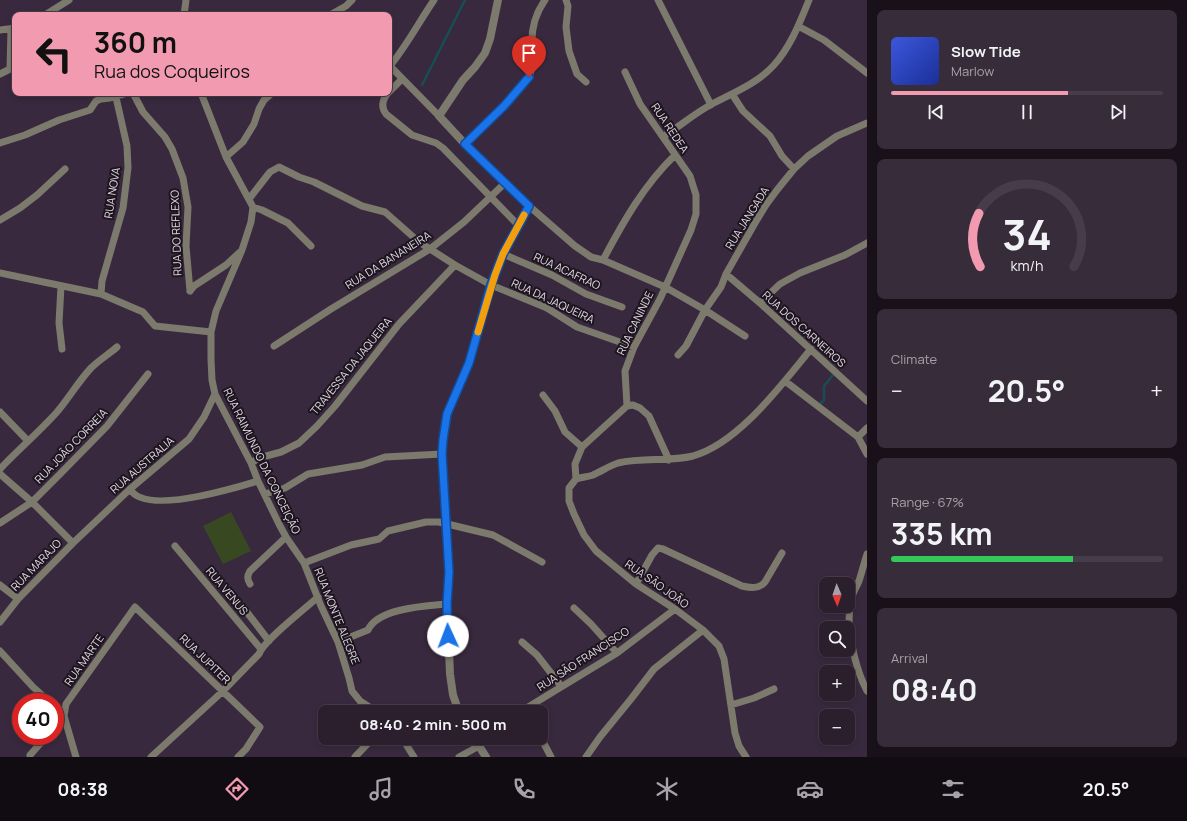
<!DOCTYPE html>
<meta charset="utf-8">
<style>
body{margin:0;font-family:Manrope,sans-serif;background:#372c3a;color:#f1f3f6;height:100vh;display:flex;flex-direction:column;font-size:15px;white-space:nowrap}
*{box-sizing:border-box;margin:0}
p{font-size:13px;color:#a6a2aa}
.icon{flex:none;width:22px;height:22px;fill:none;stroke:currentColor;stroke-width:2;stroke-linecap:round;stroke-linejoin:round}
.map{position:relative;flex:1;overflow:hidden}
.panel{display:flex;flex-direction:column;gap:10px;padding:10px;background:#181119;width:320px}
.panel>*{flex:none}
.guide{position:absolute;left:12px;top:12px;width:380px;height:84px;border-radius:8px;box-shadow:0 2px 6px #0003,0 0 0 1px #473d4a;background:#f29ab0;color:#111;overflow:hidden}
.needle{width:26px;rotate:178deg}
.buttons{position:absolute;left:819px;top:577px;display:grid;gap:8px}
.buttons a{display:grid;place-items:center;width:36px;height:36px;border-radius:8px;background:#2b1f2e;box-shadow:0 2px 6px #0003,0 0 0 1px #473d4a;font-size:20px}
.speed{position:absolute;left:12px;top:693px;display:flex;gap:8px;font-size:20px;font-weight:700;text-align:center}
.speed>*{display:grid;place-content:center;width:52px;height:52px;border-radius:50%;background:#2b1f2e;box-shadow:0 2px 6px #0003,0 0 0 1px #473d4a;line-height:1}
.speed .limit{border:6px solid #d22;background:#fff;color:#111}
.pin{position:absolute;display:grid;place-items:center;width:34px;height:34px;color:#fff;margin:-41px -17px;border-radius:50% 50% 50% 0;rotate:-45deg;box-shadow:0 0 4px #0007}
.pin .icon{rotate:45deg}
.me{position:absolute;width:44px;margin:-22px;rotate:358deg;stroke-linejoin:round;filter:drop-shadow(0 0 3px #0008)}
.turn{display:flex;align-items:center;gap:14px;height:84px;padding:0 16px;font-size:18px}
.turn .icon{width:52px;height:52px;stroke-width:2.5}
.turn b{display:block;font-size:28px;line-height:34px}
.big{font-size:30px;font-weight:700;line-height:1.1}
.panel .widget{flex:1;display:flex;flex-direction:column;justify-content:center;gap:6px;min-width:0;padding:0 14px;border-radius:8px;background:#372c3a}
.panel .dial{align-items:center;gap:0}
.dial svg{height:104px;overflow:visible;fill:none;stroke:#473d4a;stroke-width:7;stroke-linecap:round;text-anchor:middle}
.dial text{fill:#f1f3f6;stroke:none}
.song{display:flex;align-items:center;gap:12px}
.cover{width:48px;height:48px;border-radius:6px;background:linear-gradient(135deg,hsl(230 70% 55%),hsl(230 70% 35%))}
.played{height:4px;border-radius:2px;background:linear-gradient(90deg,#f29ab0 65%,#473d4a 65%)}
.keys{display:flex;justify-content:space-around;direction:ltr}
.heat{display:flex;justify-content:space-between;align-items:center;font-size:22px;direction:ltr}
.charge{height:6px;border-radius:3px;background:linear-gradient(90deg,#34c759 67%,#473d4a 0)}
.trip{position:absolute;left:318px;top:705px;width:230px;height:40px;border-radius:8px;background:#2b1f2e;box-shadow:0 2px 6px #0003,0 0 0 1px #473d4a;font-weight:700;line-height:40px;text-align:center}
.tabs{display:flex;height:64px;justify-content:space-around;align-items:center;background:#110c12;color:#a6a2aa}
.tabs .icon{width:28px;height:28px}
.tabs .active{color:#f29ab0}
.tabs b{font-size:18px;color:#f1f3f6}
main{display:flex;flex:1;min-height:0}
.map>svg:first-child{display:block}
.green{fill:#384821}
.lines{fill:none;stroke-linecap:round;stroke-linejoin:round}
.stream{stroke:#184d52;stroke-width:2.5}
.minor{stroke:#7c796d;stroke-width:7}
.tertiary{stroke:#7c796d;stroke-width:8}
.route-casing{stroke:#114b97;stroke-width:10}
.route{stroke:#1a73e8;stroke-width:7}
.slow{stroke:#f59e0b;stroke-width:7}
.labels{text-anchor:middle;stroke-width:4;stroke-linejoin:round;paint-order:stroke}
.street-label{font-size:11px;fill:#e3d8e6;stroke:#1c151e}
</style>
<main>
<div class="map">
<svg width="867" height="757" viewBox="0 0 867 757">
<rect width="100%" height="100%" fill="#39293e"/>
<!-- green -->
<path class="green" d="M231,512L251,551L223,564L203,526Z"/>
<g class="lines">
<!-- stream -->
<path class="stream" d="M422,85L465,0
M820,404L824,400V386L833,375"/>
<!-- minor -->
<path class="minor" d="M566,0L568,6L566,27L569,51L577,74L586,82
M658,0L711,105
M45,15L69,0
M184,15L186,0
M330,15L346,6L352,0
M798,26L824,40L867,73
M0,30L15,28
M389,65L439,116
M390,66C407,45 419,22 434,0
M10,69L11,29
M625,72L640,104L690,176L696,195V214L691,230L660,299L634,347L625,371L627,406L582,447L575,464L576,479L569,488V501L574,514L584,535L596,551L636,584L675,609L703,630L719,646L724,659L735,733L739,746L746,757
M0,74L10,69H15
M389,92L402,79
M133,93L143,112L165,137L172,149L183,178L188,207L186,246L190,291
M201,93L226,157L253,207L251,222L242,250L216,311L211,332V359L212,380L215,394L251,463L258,481L279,524L286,537L304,563L321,606L338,642L349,678L352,691L360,701L377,712
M388,93C382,100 381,107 386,114L412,135L436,143L443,148L519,226
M732,94L743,111L770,136L782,156L794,169
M664,136C680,126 695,113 712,104C733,93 758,83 774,65C791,46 800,22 809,0
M0,143L25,135L59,120L90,110L96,101L101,99L110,98L128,93
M465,144C481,128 525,91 531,71C533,63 532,55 532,47C531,30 535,14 545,0
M226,157L243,142L254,124L259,109L264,100L272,93
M249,199L270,172L279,167L299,177L314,182L362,206L385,212L419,242L455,265L491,285L547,308L577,327L634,347
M529,206L575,246L591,257L603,260L665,287L705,310L745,336
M253,207L262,210L288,223L311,246
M0,220L20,208L37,195L65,169
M503,254L552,275L586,294L622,307
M603,260C623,222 644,185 675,155
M0,273L101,294L143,312L155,326L211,332
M726,274L760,303L867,401
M61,286L59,323L62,349
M190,291L194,286L226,265L240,252
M101,294L102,281L123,208L128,168L127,146L115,93
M760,303L780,284L800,273L845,255L867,243
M274,346L331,309L430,249L464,222L505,183
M678,355L686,346L705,310L721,287L726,274L755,223L766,205L777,190L794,169L808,156L837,136L867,123
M785,381L858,437L867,454
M543,395L555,411L565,432L582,447
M627,406L633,405L640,408L649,416L669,460
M0,412L28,441
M858,437L867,428
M251,463L259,458L281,452L299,443L317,426L335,406L399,324L455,265
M0,469C18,450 39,432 57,412C69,398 78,382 91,368C99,360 109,354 117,347
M0,474L32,502L73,543
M576,479C581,477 588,477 593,475C602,471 609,466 618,463C643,457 669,462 693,456C739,443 781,385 811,349
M130,489C145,516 235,488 258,481
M265,494L285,488L308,474L362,465L385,457L442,454
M0,523L32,502L60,474L107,426L148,374
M175,546L261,649
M867,554C864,563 862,572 859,581C856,588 852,594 851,601C845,626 855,668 867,691
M304,563L351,545L379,539L388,531L426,522H439L493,535L542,562
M250,584C247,579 247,576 250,571L286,537
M636,584L652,555L658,548L663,549L742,586C751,588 759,589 765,582L782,553
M0,585L18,599
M243,607L269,641
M574,608L591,624L617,653
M0,622L18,599L73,543L130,489L189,439L204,417L215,394
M338,642L368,630C378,608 426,606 447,604
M522,642L537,655L561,686
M0,651L33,687L50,702
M731,705L754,698L774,689
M55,707L64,716L76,757
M520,712L617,653L675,609
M55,727L64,716L66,704L135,607L260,727L246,749L238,757
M402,738L414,757
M541,738L551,757
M478,744L484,738
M30,755L47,736
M151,757L222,692L259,654C264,640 305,609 318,597
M355,757L373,738
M459,757L479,746
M586,757L600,737L631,699L654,669L703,630"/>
<!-- tertiary -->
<path class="tertiary" d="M459,712L453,695L450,674L447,604L449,572L443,478V440L447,414L469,363L491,285L503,254L529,206L465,144L439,116L463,80L475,67L485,53L490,39L498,0
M474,738L486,757"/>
</g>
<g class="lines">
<defs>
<path id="route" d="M448,636L447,604L449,572L442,454L443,440L447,414L469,363L491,285L503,254L529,206L465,144L504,106L529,77"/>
</defs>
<!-- route casing -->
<use href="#route" class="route-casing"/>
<!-- route -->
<use href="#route" class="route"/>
<!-- slow -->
<path class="slow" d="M478,332L495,275L503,254L524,215"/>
</g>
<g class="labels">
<!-- street labels -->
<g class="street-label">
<text transform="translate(670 128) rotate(56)" y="4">RUA REDEA</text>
<text transform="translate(112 193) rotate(-81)" y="4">RUA NOVA</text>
<text transform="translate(747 218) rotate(-58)" y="4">RUA JANGADA</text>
<text transform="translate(176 233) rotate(-92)" y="4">RUA DO REFLEXO</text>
<text transform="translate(388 260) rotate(-32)" y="4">RUA DA BANANEIRA</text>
<text transform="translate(567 271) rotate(25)" y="4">RUA ACAFRAO</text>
<text transform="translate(553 301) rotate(25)" y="4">RUA DA JAQUEIRA</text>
<text transform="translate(635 323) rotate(-64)" y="4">RUA CANINDE</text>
<text transform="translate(804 329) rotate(42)" y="4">RUA DOS CARNEIROS</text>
<text transform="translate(351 366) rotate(-51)" y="4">TRAVESSA DA JAQUEIRA</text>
<text transform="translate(71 446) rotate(-46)" y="4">RUA JOÃO CORREIA</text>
<text transform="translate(262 461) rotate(64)" y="4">RUA RAIMUNDO DA CONCEIÇÃO</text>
<text transform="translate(142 465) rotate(-41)" y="4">RUA AUSTRALIA</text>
<text transform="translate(36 565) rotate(-46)" y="4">RUA MARAJO</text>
<text transform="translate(657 584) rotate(35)" y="4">RUA SÃO JOÃO</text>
<text transform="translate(227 591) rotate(50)" y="4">RUA VENUS</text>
<text transform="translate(337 616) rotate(68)" y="4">RUA MONTE ALEGRE</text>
<text transform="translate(205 659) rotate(44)" y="4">RUA JUPITER</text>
<text transform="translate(583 659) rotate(-33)" y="4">RUA SÃO FRANCISCO</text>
<text transform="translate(84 660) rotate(-55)" y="4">RUA MARTE</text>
</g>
</g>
</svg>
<div class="buttons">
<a><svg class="needle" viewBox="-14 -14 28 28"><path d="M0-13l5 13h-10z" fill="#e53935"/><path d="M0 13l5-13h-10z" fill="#a6a2aa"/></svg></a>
<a><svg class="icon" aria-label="search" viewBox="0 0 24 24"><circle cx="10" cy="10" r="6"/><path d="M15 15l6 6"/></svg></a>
<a>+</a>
<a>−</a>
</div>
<div class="speed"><div class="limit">40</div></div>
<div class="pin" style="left:529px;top:77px;background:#d93025"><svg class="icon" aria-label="arrive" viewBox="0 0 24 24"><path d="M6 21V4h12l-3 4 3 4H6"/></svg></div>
<svg class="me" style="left:448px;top:636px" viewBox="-20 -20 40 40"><circle r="19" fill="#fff"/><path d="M0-13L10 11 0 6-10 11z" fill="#1a73e8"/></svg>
<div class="trip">08:40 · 2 min · 500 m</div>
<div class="guide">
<div class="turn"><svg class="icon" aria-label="left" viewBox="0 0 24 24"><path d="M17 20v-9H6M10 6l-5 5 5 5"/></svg><div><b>360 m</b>Rua dos Coqueiros</div></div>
</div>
</div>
<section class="panel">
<div class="widget">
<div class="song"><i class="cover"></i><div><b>Slow Tide</b><p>Marlow</p></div></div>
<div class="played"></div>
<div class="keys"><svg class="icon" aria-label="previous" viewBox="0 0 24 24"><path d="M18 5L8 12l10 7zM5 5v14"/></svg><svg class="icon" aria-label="pause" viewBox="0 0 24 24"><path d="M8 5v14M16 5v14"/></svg><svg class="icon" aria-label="next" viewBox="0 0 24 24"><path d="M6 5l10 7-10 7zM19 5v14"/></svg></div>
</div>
<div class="widget dial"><svg viewBox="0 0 100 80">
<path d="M14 69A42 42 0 1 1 86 69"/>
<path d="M14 69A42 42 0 0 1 13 28" stroke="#f29ab0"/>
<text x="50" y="56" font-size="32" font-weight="700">34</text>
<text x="50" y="72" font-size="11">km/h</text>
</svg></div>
<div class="widget"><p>Climate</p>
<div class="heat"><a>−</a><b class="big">20.5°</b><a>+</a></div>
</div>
<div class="widget"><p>Range · 67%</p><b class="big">335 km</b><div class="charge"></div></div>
<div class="widget"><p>Arrival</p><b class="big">08:40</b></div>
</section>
</main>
<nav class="tabs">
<b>08:38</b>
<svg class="icon active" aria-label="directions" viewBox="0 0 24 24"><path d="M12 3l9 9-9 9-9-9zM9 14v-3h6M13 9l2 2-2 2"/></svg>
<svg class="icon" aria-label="music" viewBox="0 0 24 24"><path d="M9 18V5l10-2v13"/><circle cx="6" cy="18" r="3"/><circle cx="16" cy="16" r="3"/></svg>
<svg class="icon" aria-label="phone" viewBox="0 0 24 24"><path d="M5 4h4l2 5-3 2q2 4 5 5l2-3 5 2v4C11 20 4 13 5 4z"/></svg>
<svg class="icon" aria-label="climate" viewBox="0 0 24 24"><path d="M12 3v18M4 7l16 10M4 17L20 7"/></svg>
<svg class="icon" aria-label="car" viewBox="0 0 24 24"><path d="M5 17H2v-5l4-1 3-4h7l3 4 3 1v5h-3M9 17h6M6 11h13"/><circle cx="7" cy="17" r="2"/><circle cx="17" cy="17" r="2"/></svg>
<svg class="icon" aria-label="filters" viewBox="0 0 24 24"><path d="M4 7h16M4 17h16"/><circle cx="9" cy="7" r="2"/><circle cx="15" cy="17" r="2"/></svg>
<b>20.5°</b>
</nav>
